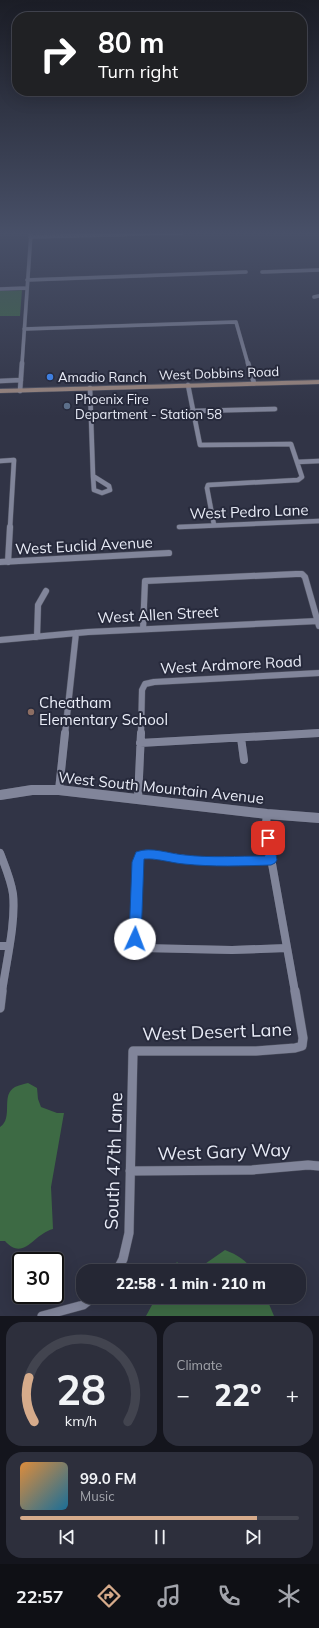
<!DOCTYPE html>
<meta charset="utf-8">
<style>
body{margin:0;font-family:Mulish,sans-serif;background:#2d2f3c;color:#f1f3f6;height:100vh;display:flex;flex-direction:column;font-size:15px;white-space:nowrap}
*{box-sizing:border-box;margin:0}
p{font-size:13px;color:#a3a5ac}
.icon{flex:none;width:22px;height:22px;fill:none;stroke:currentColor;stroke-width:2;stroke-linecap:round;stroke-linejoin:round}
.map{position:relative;height:1316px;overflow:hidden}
.panel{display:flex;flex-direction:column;gap:6px;padding:6px;background:#14151d;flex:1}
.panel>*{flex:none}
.banner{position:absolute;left:12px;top:12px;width:295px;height:84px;border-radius:16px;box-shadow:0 4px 16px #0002,0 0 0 1px #42444f;background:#202124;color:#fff;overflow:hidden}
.speed{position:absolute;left:12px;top:1252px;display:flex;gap:8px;font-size:20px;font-weight:700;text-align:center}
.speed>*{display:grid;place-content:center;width:52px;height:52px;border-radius:50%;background:#252734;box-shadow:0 4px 16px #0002,0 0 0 1px #42444f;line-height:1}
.speed .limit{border:2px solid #111;border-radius:6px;background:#fff;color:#111}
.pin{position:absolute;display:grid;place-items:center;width:34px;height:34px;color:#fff;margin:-17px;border-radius:8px;box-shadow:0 2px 6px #0006}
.me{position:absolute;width:44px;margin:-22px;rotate:2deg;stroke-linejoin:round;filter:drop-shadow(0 0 3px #0008)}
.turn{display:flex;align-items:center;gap:14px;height:84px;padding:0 20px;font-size:18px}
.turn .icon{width:52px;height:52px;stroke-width:2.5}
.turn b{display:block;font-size:28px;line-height:34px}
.big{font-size:30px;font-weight:800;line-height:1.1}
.panel .widget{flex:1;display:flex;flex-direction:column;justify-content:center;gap:6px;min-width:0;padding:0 14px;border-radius:16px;background:#2d2f3c}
.panel .dial{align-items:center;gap:0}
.dial svg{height:104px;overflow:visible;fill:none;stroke:#42444f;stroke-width:7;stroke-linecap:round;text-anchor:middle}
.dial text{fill:#f1f3f6;stroke:none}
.song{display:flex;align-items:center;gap:12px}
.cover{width:48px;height:48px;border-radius:6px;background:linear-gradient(135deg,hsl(30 70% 55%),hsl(200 70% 35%))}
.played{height:4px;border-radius:2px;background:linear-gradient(90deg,#d6ab8b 85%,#42444f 85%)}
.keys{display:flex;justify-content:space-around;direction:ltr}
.heat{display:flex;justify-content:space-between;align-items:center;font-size:22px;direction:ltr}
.panel .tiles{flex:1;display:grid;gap:6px;grid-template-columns:1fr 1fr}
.widget:last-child{grid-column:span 2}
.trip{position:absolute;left:76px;top:1264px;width:230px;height:40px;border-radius:16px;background:#252734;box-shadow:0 4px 16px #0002,0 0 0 1px #42444f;font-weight:800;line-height:40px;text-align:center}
.dock{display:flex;height:64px;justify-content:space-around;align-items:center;background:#0f1015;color:#a3a5ac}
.dock .icon{width:28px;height:28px}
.dock .on{color:#d6ab8b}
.dock b{font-size:18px;color:#f1f3f6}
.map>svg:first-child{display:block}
.green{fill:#3d6a44}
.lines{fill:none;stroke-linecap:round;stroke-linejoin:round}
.minor-far4-casing{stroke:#4f5261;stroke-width:4}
.minor-far3-casing{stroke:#4f5261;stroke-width:5.5}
.minor-far2-casing{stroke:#4f5261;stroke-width:7}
.minor-far1-casing{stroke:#4f5261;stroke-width:8}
.minor-casing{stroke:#4f5261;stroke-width:10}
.tertiary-casing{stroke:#4f5261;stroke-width:10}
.secondary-casing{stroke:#4f5261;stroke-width:1}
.minor-far4{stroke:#81859a;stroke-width:3.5}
.minor-far3{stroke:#81859a;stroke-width:4.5}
.minor-far2{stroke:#81859a;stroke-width:6}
.minor-far1{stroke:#81859a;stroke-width:8}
.minor{stroke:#81859a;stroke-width:9}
.tertiary{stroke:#81859a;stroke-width:10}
.secondary{fill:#9d8880;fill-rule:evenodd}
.route{fill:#1a73e8;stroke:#114b97}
.shop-dot{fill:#3f7fe0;stroke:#272a3c;stroke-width:1.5}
.service-dot{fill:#5c6f8a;stroke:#272a3c;stroke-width:1.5}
.education-dot{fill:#8d6e63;stroke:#272a3c;stroke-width:1.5}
.labels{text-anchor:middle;stroke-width:4;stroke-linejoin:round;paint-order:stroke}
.far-street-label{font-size:13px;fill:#e9ecf7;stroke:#272a3c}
.far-poi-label{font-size:13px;fill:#e9ecf7;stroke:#272a3c;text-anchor:start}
.street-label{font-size:15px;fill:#e9ecf7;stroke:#272a3c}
.poi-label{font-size:15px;fill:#e9ecf7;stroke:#272a3c;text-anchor:start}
.near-street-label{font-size:18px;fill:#e9ecf7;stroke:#272a3c}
</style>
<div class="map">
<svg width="319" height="1316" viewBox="0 0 319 1316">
<rect width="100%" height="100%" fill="#313446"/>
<!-- green -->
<path class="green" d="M22,290L20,316H0V291Z
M28,1083L37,1088L38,1099L41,1107L57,1113H64L51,1187L53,1229C33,1234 24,1262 5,1241H0V1127C14,1118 0,1095 15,1087C19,1085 24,1084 28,1083Z
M225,1250C238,1255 245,1260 254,1271L171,1270L177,1262L180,1265L199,1268Z
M153,1297H266L274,1316H146L152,1305Z"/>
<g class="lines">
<defs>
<path id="minor-far4" d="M30,237L181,233
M262,272L319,270
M27,280L246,272
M0,289L27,288
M314,297L319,296
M24,329L236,322L248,364
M22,364L31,233"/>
<path id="minor-far3" d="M248,363L254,383
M0,381L21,380
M188,385L200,445L291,444L302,477L298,480L208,485L207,488L214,525
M90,388L93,476
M20,391L22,363
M192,411L275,409
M0,461L14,460L10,528
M297,462L319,461
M93,476L109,486L110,490L102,493L94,490Z
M179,527L319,521"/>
<path id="minor-far2" d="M0,562L169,553
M8,562L10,527
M143,629L145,581L296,574H302L305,577L319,626
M37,637L38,605L46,591
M0,640L88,632L318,621
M65,734L76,633
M141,734L142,690L145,684L154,682L319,673
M303,734L319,733"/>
<path id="minor-far1" d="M241,738L244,760
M140,743L319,733
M59,790L65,733
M138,799L141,733
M267,814L266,824L269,847L295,992
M0,853C5,866 11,880 13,894C16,923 6,963 2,992
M271,860L201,861L153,855H140L137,862L135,939L137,945L142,948L232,950L287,948
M0,946H9"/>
<path id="minor" d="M0,1008L2,991
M130,1171L252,1170L308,1165L319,1166
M117,1271L123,1259L129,1233L133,1051H256L295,1048L302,1046L303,1038L295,991
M42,1316L83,1305L93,1297"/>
<path id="tertiary" d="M0,795L32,790H59L267,814L319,818"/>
<path id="secondary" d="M319,380V384L0,393V389Z"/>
</defs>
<!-- minor-far4 casing -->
<use href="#minor-far4" class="minor-far4-casing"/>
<!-- minor-far3 casing -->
<use href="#minor-far3" class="minor-far3-casing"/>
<!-- minor-far2 casing -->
<use href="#minor-far2" class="minor-far2-casing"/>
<!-- minor-far1 casing -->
<use href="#minor-far1" class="minor-far1-casing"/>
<!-- minor casing -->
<use href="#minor" class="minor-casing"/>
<!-- tertiary casing -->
<use href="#tertiary" class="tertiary-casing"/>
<!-- secondary casing -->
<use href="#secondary" class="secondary-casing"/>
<!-- minor-far4 -->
<use href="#minor-far4" class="minor-far4"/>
<!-- minor-far3 -->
<use href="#minor-far3" class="minor-far3"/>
<!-- minor-far2 -->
<use href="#minor-far2" class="minor-far2"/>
<!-- minor-far1 -->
<use href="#minor-far1" class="minor-far1"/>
<!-- minor -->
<use href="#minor" class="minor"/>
<!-- tertiary -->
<use href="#tertiary" class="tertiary"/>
<!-- secondary -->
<use href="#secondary" class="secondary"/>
</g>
<!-- sky -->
<linearGradient id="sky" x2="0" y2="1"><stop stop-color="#1b1d26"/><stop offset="0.56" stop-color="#485068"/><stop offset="1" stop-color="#485068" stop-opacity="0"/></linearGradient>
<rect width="319" height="417" fill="url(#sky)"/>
<!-- route -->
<path class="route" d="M268,834L272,835L273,838L277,860L275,863L271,865C242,866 213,867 184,864C171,863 157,858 144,859L141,939L139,943L135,944L131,943L129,939L132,862L136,852C152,846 169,854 185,855C211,858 238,856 265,856L262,838L264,835Z"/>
<!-- markers -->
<circle class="shop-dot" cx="50" cy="377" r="4"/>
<circle class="service-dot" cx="67" cy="406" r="4"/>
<circle class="education-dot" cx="31" cy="712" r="4"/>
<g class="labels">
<!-- far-street labels -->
<g class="far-street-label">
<text transform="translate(219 373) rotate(-2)" y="5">West Dobbins Road</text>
</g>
<!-- far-poi labels -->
<g class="far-poi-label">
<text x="58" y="382">Amadio Ranch</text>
<text x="75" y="404">Phoenix Fire<tspan x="75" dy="15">Department - Station 58</tspan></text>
</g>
<!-- street labels -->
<g class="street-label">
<text transform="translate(249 512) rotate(-2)" y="5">West Pedro Lane</text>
<text transform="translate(84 546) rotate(-3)" y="5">West Euclid Avenue</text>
<text transform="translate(158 615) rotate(-3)" y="5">West Allen Street</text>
<text transform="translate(231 665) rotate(-3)" y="5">West Ardmore Road</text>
<text transform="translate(161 788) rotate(6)" y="5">West South Mountain Avenue</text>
</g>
<!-- poi labels -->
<g class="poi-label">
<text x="39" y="708">Cheatham<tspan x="39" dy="17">Elementary School</tspan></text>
</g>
<!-- near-street labels -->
<g class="near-street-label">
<text transform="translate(217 1032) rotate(-2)" y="6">West Desert Lane</text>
<text transform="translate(224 1152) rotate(-2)" y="6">West Gary Way</text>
<text transform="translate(114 1161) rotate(-88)" y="6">South 47th Lane</text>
</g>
</g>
</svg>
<div class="speed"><div class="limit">30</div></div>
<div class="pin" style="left:268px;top:838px;background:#d93025"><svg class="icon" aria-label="arrive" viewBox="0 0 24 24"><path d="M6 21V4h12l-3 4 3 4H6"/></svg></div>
<svg class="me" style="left:135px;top:939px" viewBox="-20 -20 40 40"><circle r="19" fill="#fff"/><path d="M0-13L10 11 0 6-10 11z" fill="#1a73e8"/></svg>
<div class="trip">22:58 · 1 min · 210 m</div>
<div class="banner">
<div class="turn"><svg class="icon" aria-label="right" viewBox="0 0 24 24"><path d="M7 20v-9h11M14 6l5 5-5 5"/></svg><div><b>80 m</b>Turn right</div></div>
</div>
</div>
<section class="panel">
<div class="tiles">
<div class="widget dial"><svg viewBox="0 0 100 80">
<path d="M14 69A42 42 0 1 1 86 69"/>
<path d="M14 69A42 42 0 0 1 10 35" stroke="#d6ab8b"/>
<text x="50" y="56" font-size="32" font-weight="700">28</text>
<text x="50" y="72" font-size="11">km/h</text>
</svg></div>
<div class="widget"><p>Climate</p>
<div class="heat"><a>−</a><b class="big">22°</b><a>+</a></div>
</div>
<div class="widget">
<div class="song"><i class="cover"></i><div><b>99.0 FM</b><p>Music</p></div></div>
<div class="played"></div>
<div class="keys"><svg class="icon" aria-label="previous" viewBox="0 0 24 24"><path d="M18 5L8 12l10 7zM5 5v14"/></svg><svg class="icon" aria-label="pause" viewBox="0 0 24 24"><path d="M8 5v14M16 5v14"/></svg><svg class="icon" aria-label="next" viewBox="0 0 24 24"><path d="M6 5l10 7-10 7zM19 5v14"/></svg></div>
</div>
</div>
</section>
<nav class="dock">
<b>22:57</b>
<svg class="icon on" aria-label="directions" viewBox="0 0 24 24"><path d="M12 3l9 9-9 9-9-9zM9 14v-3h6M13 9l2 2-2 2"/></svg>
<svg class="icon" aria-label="music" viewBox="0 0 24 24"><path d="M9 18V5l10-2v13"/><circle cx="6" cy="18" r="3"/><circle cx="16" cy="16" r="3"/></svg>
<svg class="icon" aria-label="phone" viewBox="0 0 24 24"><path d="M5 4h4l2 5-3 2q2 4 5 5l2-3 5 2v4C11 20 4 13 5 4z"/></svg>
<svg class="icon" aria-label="climate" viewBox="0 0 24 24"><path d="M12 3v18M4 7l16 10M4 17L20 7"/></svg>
</nav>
